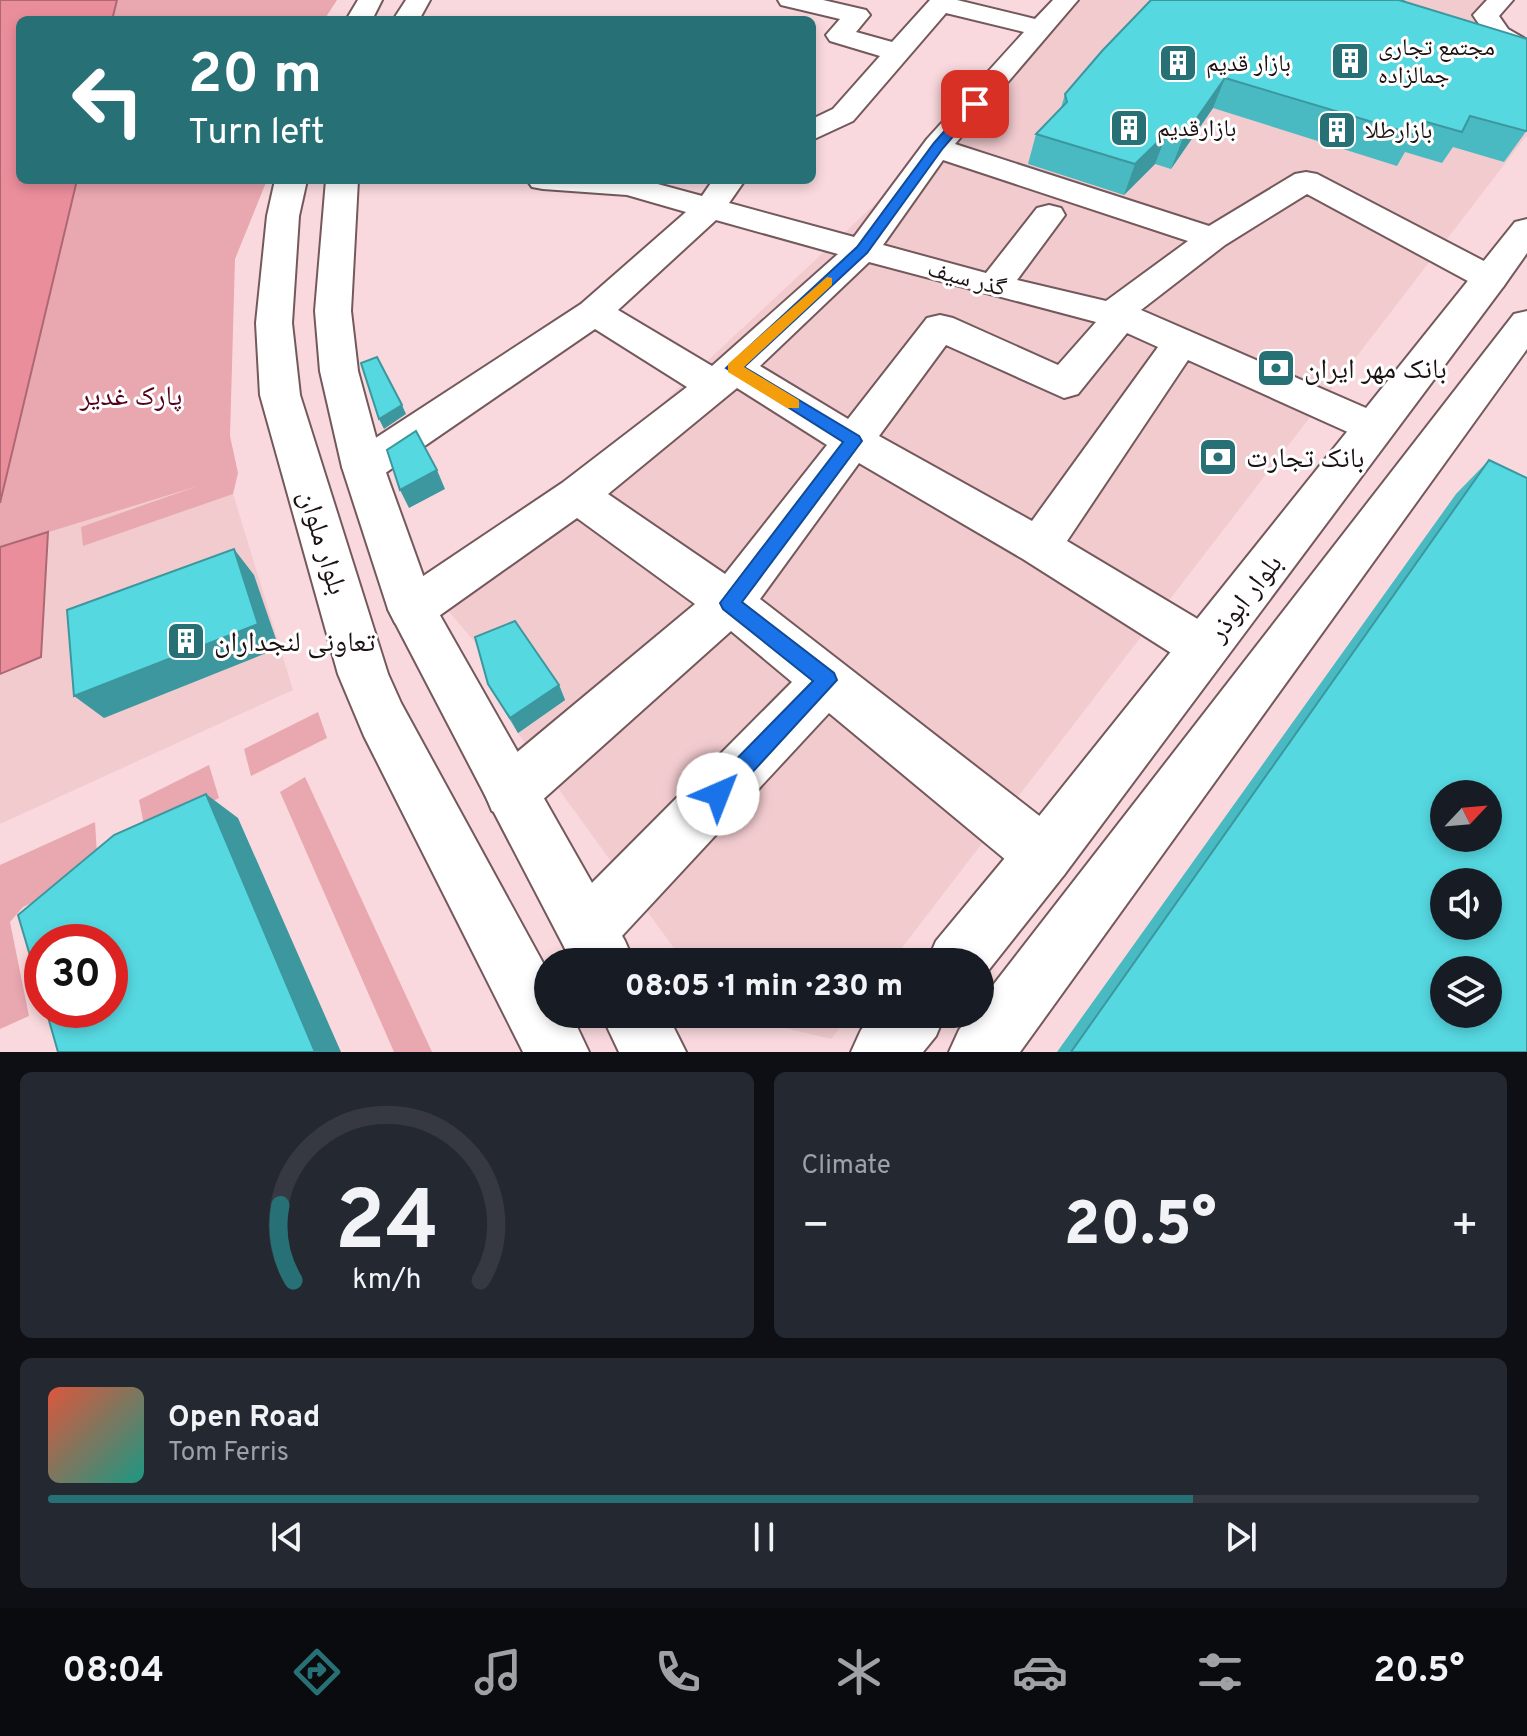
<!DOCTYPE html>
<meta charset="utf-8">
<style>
body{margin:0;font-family:Overpass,"Noto Naskh Arabic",sans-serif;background:#242831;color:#f1f3f6;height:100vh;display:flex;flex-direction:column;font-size:30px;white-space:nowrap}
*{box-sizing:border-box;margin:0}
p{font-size:26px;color:#9ea1a6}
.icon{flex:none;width:44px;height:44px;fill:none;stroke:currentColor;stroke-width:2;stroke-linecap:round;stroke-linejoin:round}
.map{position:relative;height:1052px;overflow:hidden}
.details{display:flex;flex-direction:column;gap:20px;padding:20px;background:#0d0f14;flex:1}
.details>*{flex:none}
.guide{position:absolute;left:16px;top:16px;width:800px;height:168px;border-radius:12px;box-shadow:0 4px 12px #0003;background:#277176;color:#fff;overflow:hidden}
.needle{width:52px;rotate:64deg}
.controls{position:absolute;left:1430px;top:780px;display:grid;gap:16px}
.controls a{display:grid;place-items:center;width:72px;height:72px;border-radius:50%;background:#171b24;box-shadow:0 4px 12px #0003;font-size:40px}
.speed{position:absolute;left:24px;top:924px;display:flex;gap:16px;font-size:40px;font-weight:700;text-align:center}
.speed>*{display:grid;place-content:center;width:104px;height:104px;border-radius:50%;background:#171b24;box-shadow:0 4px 12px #0003;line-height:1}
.speed .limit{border:12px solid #d22;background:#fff;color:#111}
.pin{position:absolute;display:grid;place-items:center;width:68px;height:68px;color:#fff;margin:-34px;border-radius:16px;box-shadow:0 4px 12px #0006}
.me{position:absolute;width:88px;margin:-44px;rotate:44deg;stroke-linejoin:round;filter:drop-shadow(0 0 6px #0008)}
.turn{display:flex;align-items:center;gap:28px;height:168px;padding:0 40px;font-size:36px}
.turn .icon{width:104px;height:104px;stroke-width:2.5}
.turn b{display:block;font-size:56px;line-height:68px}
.big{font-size:60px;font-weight:800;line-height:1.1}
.details .tile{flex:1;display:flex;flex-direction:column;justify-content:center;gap:12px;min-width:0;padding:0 28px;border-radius:12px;background:#242831}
.details .dial{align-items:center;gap:0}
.dial svg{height:208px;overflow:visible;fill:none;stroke:#363941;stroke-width:7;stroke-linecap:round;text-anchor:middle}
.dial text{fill:#f1f3f6;stroke:none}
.song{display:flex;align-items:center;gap:24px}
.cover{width:96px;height:96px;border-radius:12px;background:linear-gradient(135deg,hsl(10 70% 55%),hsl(170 70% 35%))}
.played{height:8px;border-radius:4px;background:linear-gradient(90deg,#277176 80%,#363941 80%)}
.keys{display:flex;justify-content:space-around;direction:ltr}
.heat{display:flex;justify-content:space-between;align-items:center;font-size:44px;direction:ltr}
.details .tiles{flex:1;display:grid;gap:20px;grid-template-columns:1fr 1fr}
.tile:last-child{grid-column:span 2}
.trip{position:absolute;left:534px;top:948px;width:460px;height:80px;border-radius:40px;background:#171b24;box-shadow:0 4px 12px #0003;font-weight:800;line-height:80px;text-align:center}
.dock{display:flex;height:128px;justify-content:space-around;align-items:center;background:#090b0e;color:#9ea1a6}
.dock .icon{width:56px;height:56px}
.dock .current{color:#277176}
.dock b{font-size:36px;color:#f1f3f6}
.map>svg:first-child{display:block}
.built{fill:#f2cbcf}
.green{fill:#e9a7b0}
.water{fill:#eb8e9c;stroke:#ad6873;stroke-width:2}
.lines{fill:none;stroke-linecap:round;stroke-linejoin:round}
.street-casing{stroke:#74595c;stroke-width:4}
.secondary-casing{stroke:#74595c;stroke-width:4}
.street{fill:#fff;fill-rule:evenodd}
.secondary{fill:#fff;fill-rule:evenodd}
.wall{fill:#4abac2}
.shaded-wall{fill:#3c979e}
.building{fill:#56d8e1;stroke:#3c979e;stroke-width:2;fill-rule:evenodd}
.route{fill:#1a73e8;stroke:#114b97;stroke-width:2}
.slow{fill:#f59e0b}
.labels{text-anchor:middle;stroke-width:6;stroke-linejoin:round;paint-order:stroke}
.far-poi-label{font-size:24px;fill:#1b1112;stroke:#fff;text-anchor:start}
.far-street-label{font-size:24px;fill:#1b1112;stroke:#fff}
.poi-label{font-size:28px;fill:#1b1112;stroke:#fff;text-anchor:start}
.park-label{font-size:28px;fill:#54001c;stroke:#fff}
.street-label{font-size:28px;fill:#1b1112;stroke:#fff}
</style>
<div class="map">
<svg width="1527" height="1052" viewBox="0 0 1527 1052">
<rect width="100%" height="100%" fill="#f9d9dd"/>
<!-- built -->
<path class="built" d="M1066,0H1502L1486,15L1527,62V135L891,962H684L518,733L497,699L484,653L445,607L938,145Z
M227,474L293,690L0,824V674L41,657L48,532Z
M726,1014H851L831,1039Z"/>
<!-- green -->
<path class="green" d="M117,0H337L324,20H112Z
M77,180H267L235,259L230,436L238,473L233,494L83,546L81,527L198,486L0,547V503Z
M318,712L327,738L251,776L244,749Z
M209,765L219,798L146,835L139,800Z
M305,777L432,1052H394L280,792Z
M95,822L98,871L23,907L10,922L29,1016L0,1029V865Z"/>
<!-- water -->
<path class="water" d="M0,0H117L112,20H20V180H77L0,503Z
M48,532L41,657L0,674V547Z"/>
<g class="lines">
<defs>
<path id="street" d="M778,0H823L866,10L870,15L856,32L892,42L930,0H957L1035,19L1053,0H1078L955,144L1209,226L1295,174L1306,172L1317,174L1503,271L1508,279L1503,287L1491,290L1479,287L1307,194L1225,245L1141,310L1389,418L1395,428L1389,438L1375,443L1361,438L1188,360L1067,541L1221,633L1228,648L1221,663L1204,669L1187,663L1023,559L859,463L760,599L1064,835L1072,855L1064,875L1044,883L1024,875L829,713L608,951L587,959L566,951L558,930L566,909L792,682L731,631L530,811L511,818L492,811L484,792L492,773L695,604L577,518L429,623L412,629L395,623L388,609L395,595L562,483L687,387L595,329L378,478L363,483L348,478L342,467L348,456L581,304L686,212L627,195L543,189L532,187L527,180H643L702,196L713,180H745L729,203L854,237L927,139L1024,32L946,13L853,121L812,140V119L833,109L880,56L830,41L826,35L840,19L781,5ZM943,160L1188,241L1106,301L1017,280L1065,215L1061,208L1049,205L1037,208L986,273L883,245ZM716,220L838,254L712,366L618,310ZM869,262L1096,322L1058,365L953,318L940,315L927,318L848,419L760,366ZM1127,333L1158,347L1032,521L879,436L946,345L1064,398L1078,394ZM737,388L827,445L725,574L608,494Z"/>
<path id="secondary" d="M358,0H382L372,20H346Z
M406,0H430L419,20H393Z
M1487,0H1513L1499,16L1508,29L1527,40V59C1501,53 1487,37 1473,15Z
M275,180H307L299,216L292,323L300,395L388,674L401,703L548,972V1014H571L589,1052H523L364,736L338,674L260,395L256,323L267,216Z
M326,180H358L351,311L358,371L384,467L433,603L625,941L634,962H572L388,609L342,467L320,371L315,311Z
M1527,219V253L1503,287L1064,875L980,981V962H927L936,941L1024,835L1515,222Z
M1527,311V349L1020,1052H949L959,1030L971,1014H980V1002L1514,314Z
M601,1014H667L686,1052H619Z
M874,1014H945L936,1036L923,1052H851L861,1030Z"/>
</defs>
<!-- street casing -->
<use href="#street" class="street-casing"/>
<!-- secondary casing -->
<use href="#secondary" class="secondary-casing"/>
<!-- street -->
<use href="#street" class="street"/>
<!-- secondary -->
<use href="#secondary" class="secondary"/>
</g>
<!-- wall -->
<path class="wall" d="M1151,0H1405L1404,2L1527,130L1504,162L1453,147L1442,163L1405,152L1397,166L1213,108L1171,169L1155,164L1124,195L1028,164L1036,134L1061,108L1065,94Z
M1489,460L1527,1052H1057L1456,494Z
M488,684L559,685L565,700L518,733Z"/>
<!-- shaded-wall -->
<path class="shaded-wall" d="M1225,78L1213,108L1171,169L1183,138Z
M1167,133L1155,164L1124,195L1135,164Z
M402,405L406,414L384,429L379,419Z
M437,470L445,489L409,508L400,490Z
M234,549L254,575L279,648L104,718L74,696Z
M559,685L565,700L518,733L510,718Z
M206,794L238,818L341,1052H315Z"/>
<!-- building -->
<path class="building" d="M1151,0H1399L1527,39V130L1526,131L1470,116L1462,132L1423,121L1416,135L1225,78L1183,138L1167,133L1135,164L1036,134L1067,102L1065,94L1102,51Z
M377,357L402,405L379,419L361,363Z
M416,431L437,470L400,490L387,450Z
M1489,460L1527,478V1052H1071ZM1444,794H1488V838H1444ZM1444,882H1488V926H1444ZM1444,970H1488V1014H1444Z
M234,549L258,624L74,696L67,610Z
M515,621L559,685L510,718L488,684L475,637Z
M206,794L315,1052H58L46,1010H110V942H42V996L18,915L114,835Z"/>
<!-- route -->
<path class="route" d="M971,101L981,104L943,148L867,253L744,367L859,436L862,441L742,602L834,673L837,680L726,801L718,805L710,801L707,794L710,786L813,681L723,609L720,603L843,442L726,368L857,247L934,143Z"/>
<!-- slow -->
<path class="slow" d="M827,277L832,278V285L744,367L799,400V408H787L728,372V364Z"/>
<!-- icons -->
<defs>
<symbol id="building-square" viewBox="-11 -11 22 22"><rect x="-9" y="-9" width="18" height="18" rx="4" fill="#277176" stroke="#fff"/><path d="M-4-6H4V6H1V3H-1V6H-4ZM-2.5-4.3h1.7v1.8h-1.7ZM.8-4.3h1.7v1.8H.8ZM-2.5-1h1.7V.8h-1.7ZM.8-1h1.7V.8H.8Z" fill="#fff"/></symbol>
<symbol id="bank-square" viewBox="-11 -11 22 22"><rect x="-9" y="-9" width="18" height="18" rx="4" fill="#277176" stroke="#fff"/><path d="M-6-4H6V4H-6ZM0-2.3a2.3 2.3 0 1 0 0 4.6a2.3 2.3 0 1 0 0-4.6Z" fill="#fff"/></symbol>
</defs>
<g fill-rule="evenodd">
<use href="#building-square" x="1328" y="39" width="44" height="44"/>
<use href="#building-square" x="1156" y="41" width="44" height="44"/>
<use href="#building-square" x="1107" y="106" width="44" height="44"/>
<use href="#building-square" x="1315" y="108" width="44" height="44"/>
<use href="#bank-square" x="1254" y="346" width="44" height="44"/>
<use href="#bank-square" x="1196" y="435" width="44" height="44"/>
<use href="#building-square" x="164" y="619" width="44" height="44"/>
</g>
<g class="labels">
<!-- far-poi labels -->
<g class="far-poi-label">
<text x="1378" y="55">مجتمع تجاری<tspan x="1378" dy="28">جمالزاده</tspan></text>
<text x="1206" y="71">بازار قدیم</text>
<text x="1157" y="136">بازارقدیم</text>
<text x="1365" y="138">بازارطلا</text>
</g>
<!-- far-street labels -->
<g class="far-street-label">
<text transform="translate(967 278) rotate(15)" y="8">گذر سیف</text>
</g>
<!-- poi labels -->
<g class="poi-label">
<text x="1304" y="378">بانک مهر ایران</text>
<text x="1246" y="467">بانک تجارت</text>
<text x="214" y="651">تعاونی لنجداران</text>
</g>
<!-- park labels -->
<g class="park-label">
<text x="131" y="405">پارک غدیر</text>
</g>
<!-- street labels -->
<g class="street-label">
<text transform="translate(324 542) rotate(73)" y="10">بلوار ملوان</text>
<text transform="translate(1244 597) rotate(-52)" y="10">بلوار ابوذر</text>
</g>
</g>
</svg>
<div class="controls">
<a><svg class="needle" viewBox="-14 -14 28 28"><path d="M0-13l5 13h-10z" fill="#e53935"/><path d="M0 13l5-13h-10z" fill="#9ea1a6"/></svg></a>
<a><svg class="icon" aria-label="sound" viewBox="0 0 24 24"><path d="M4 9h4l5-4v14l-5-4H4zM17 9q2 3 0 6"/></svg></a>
<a><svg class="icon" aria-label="layers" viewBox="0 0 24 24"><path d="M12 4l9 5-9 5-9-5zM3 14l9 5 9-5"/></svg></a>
</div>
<div class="speed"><div class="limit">30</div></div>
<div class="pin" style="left:975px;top:104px;background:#d93025"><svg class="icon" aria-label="arrive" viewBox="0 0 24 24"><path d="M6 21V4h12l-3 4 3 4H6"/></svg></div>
<svg class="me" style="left:718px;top:794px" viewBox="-20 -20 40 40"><circle r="19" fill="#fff"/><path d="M0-13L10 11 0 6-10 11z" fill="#1a73e8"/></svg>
<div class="trip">08:05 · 1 min · 230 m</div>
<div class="guide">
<div class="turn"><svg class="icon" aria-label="left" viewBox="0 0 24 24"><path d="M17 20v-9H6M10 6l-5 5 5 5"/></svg><div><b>20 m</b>Turn left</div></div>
</div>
</div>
<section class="details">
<div class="tiles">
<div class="tile dial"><svg viewBox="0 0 100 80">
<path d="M14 69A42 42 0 1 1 86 69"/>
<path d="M14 69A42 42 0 0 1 9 40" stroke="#277176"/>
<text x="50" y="56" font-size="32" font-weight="700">24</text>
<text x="50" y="72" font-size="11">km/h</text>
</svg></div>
<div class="tile"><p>Climate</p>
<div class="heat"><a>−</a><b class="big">20.5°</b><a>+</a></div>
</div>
<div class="tile">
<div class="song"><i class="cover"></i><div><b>Open Road</b><p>Tom Ferris</p></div></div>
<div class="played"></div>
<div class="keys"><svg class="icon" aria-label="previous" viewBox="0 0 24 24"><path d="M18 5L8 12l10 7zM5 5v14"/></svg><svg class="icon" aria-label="pause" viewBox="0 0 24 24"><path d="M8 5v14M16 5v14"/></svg><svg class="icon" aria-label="next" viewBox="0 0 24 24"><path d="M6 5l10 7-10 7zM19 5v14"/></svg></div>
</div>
</div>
</section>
<nav class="dock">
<b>08:04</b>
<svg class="icon current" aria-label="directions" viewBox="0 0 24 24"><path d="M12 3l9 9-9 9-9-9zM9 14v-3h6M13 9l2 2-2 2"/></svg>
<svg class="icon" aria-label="music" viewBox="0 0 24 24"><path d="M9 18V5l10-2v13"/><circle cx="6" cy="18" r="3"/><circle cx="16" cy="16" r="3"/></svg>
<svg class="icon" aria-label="phone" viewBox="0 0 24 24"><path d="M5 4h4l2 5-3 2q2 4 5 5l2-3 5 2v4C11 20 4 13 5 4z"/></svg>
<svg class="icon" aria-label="climate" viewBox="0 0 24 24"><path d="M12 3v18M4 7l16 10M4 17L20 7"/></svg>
<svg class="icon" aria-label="car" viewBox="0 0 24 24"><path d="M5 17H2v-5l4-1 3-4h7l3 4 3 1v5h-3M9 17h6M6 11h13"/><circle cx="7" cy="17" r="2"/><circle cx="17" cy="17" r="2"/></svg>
<svg class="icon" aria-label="filters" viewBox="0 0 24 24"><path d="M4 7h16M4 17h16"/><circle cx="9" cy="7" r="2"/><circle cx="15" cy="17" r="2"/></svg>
<b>20.5°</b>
</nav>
